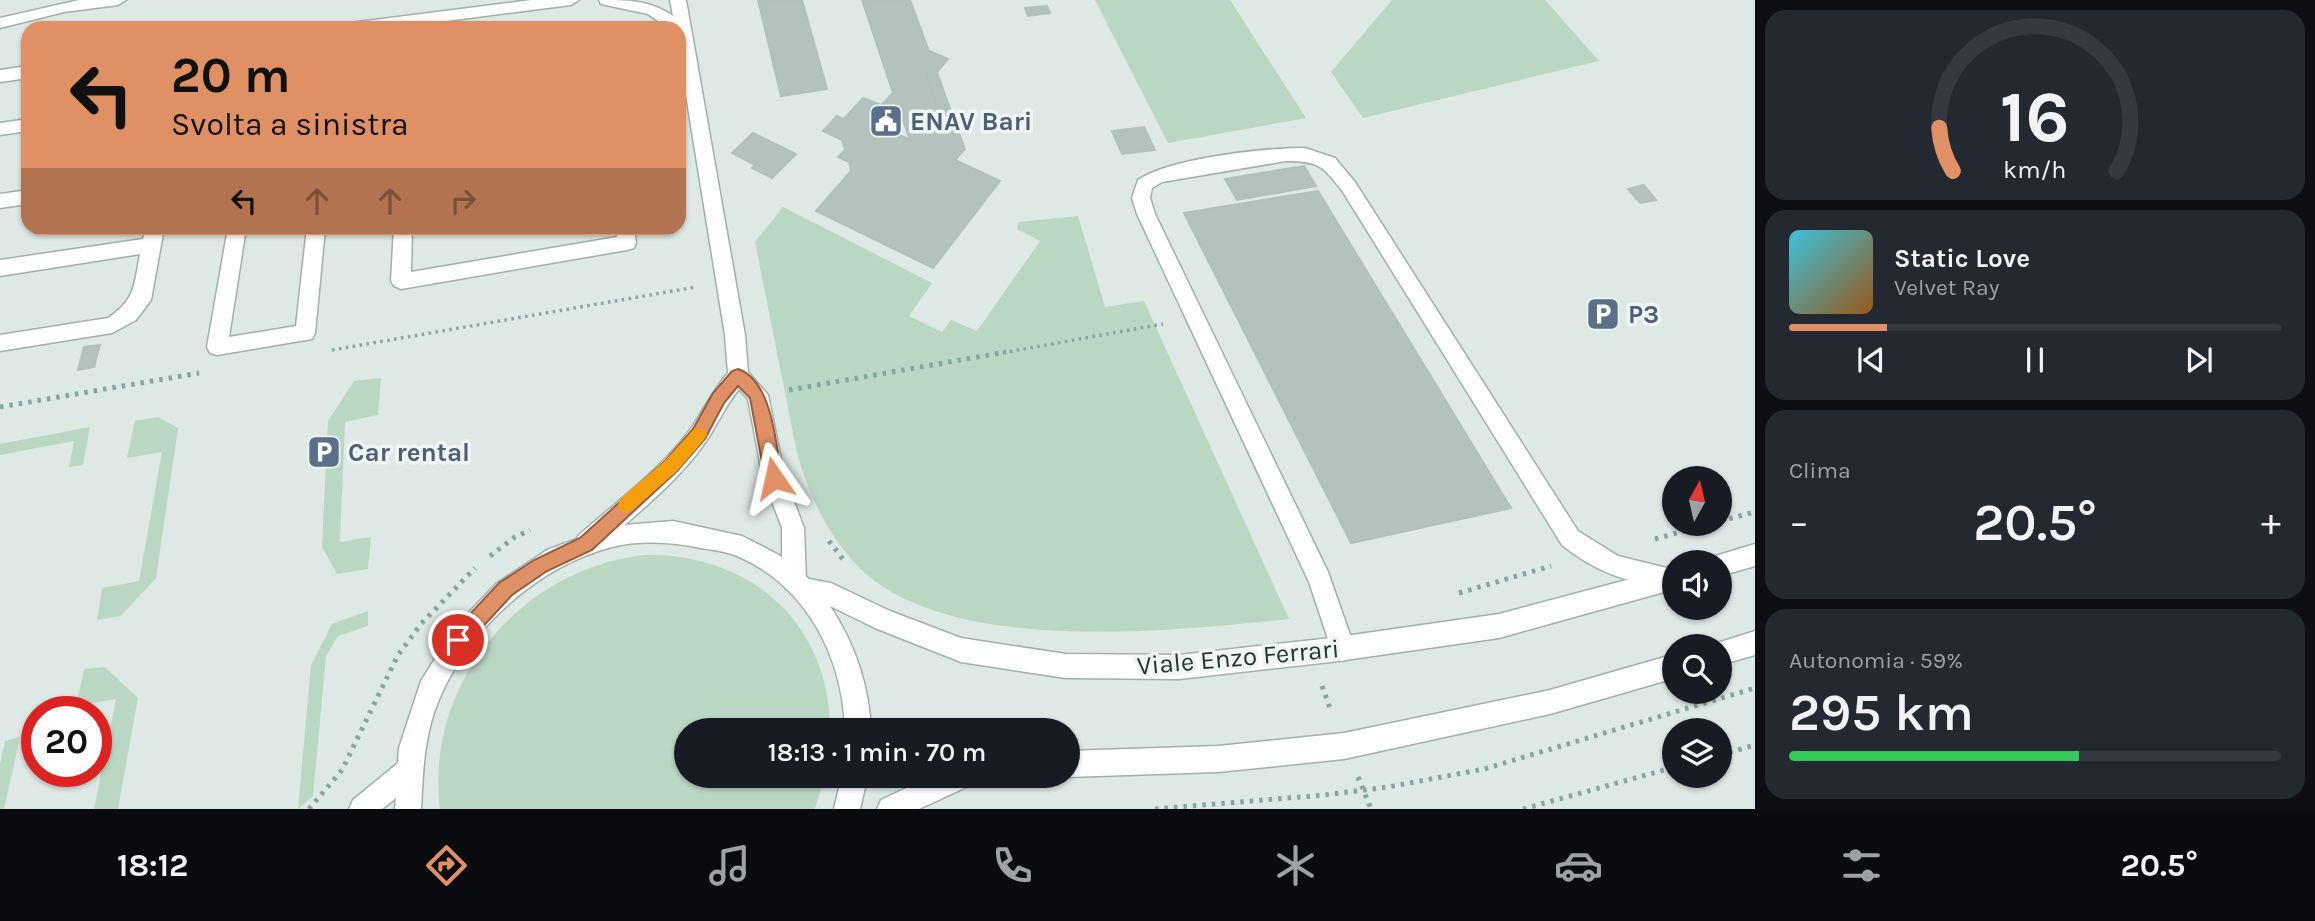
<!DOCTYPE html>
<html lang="it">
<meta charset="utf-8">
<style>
body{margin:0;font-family:Karla,sans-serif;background:#242831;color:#f1f3f6;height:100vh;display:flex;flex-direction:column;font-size:26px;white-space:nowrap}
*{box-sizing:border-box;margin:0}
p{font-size:23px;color:#9ea1a6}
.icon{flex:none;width:38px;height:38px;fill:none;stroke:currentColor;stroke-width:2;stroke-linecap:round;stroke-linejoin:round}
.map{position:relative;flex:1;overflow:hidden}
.details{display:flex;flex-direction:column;gap:10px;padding:10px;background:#0d0f14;width:560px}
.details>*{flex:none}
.guide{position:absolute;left:21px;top:21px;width:665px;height:214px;border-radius:21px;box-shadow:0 2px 5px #0004;background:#e09065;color:#111;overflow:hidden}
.needle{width:46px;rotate:8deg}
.tools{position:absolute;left:1662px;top:466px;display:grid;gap:14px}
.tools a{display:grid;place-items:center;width:70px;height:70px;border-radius:50%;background:#171b24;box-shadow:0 2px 5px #0004;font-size:35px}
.speed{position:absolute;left:21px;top:696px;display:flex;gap:14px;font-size:35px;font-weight:700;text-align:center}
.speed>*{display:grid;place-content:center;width:91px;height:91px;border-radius:50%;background:#171b24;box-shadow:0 2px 5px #0004;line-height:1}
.speed .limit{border:10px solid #d22;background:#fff;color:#111}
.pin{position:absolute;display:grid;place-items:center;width:60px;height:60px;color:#fff;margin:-30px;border:4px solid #fff;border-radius:50%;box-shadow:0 2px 7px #0007}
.me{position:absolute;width:77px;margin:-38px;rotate:349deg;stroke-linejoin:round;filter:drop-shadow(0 0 5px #0008)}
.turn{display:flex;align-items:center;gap:24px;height:147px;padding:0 35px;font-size:32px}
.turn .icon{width:91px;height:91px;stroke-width:2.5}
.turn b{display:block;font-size:49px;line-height:60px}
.lanes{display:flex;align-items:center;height:66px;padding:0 35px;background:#0003;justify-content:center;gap:35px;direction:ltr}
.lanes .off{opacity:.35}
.big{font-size:52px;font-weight:600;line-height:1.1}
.details .widget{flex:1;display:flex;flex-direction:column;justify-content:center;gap:10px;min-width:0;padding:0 24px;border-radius:21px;background:#242831}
.details .dial{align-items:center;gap:0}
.dial svg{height:182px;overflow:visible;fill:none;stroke:#363941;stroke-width:7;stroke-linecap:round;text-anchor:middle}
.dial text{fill:#f1f3f6;stroke:none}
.song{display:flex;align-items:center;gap:21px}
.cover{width:84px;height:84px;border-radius:10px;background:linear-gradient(135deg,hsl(190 70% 55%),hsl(30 70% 35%))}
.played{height:7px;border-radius:4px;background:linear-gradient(90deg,#e09065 20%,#363941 20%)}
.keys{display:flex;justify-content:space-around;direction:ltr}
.heat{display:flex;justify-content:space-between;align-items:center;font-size:38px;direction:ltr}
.charge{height:10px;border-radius:5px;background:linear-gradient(90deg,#34c759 59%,#363941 0)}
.trip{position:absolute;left:674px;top:718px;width:406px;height:70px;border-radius:35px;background:#171b24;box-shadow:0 2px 5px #0004;font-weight:600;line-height:70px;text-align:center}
.menu{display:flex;height:112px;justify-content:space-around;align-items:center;background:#090b0e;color:#9ea1a6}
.menu .icon{width:49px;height:49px}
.menu .current{color:#e09065}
.menu b{font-size:32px;color:#f1f3f6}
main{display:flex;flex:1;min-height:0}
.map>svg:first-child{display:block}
.green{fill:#bad7c4}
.building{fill:#b4c2be;stroke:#b2c0bc;stroke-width:2;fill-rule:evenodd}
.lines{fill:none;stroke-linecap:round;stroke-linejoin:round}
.service-casing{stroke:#a2afac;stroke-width:3}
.minor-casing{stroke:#a2afac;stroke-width:3}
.path-far1{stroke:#83a7a0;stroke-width:3.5;stroke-dasharray:2.5 4.5;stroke-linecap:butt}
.path{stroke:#83a7a0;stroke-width:5;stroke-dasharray:3.5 6;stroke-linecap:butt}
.service{fill:#fff;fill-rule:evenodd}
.minor{fill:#fff;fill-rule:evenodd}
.route{fill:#e09065;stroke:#925e42;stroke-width:2}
.slow{fill:#f59e0b}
.labels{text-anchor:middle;stroke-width:7;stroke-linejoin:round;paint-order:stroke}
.service-label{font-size:26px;font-weight:bold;fill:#4e5e75;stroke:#eef5f2;text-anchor:start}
.street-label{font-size:26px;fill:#223532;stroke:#eef5f2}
</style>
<main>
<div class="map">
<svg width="1755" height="809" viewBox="0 0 1755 809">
<rect width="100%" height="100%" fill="#dee8e5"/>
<!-- green -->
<path class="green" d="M1095,0H1230L1306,118L1168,143Z
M1392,0H1545L1599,61L1363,118L1331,72Z
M783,207L932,283L909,316L942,332L951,320L977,331L1040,241L1017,229L1019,222L1078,216L1105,307L1144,301L1289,619C1172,631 938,658 853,561C825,529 808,493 797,453L755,242Z
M381,378L378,415L345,422L340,542L371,537L368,569L337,574L322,547L328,421L354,381Z
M158,417L178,428L156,578L121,616L97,620L102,588L139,581L162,452L127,458L135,421Z
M90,427L83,465L69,467L74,441L0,455V444Z
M645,555C749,553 830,622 830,730H686V775H825L815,809H440C424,684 521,568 645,555Z
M368,611V626L338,636L326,656L313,796L298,809L311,665L332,624Z
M105,667L138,698L118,809H94L116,699L76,706L84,669Z
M20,737L4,809H0V764L5,741Z"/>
<!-- building -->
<path class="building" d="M758,0H802L827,89L781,96Z
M862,0H910L929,51L948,59L937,72L926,74L938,108L949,106L965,149L955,160L1000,181L933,268L816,211L851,171L849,162L838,157L845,150L842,140L823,131L837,116L844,119L863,98L881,105L893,93ZM899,109L910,140L883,127Z
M1047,6L1050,13L1028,16L1025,8Z
M937,72L949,106L938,108L926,74Z
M1144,127L1155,150L1122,154L1112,131Z
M753,133L796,154L772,178L752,168L755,165L732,153Z
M1304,166L1316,186L1237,200L1225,179Z
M1644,185L1656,200L1640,203L1628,189Z
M1318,191L1511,508L1351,543L1184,213Z
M100,345L94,367L78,370L84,347Z"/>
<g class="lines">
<defs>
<path id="service" d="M79,0H126L118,5L64,12L0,28V18Z
M531,0H579L571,5L391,28H342L350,23Z
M599,0C627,0 650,0 673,16L670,0H686L745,335L748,372L768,395L785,478L804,528L806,581L802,589L794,592L786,589L782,581V528L763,478L748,399L739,389C726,405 718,423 707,440C678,483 632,517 594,552L586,555L578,552L575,544L578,536C616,502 662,469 692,427C704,409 713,390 728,373L725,335L679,52V28H668L648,14L601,4Z
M28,66V78L0,82V70Z
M28,119V131L0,135V123Z
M1305,148L1335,158L1355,182L1578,531L1618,556L1675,570V588L1669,590C1628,582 1595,572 1562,545L1343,192C1323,166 1319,161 1286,161L1162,182L1152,188L1150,198L1155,214L1328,572L1355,649L1352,657L1343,661L1334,657L1309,582L1137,214L1132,198L1138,180C1170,158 1264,148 1305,148Z
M28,190V204L0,208V194Z
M146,228H164L151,300L136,320L112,333L0,351V335L108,318C136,299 134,285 140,254L0,276V260L143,239Z
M228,228H246L229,337L296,326L307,228H325L315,333L312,339L217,355L210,353L207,347Z
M394,228H412L411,272L617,237L616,228H634L636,243L634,248L627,250L401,289L394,286L391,281Z"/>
<path id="minor" d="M673,521L742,536L779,555L809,579L831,583L890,611L961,638L1066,654L1179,655L1331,638L1499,614L1675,567V589L1499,638L1331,662L1179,679L1066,678L961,662L875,628L830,606C855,644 869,685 871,730H845C843,657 806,585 737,556C725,551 712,550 701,548C672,542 640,540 612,547C539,566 471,627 441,695C424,732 423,770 421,809H395L396,798L382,809H349L353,800L398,763L399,748L421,681L454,628L496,584L547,550L612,526Z
M1755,544V566L1720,576V562H1710L1712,557Z
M1755,631V655L1720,665V646L1711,645Z
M1675,654V678L1550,714L1344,759L1218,772L1068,777L1064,775H1068V751L1218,746L1344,733L1550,690Z
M842,775H868L860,809H834Z
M934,775H977L973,784L919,809H877L881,800Z"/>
</defs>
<!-- service casing -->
<use href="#service" class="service-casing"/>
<!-- minor casing -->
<use href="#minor" class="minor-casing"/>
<!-- path-far1 -->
<path class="path-far1" d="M332,350L696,287
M996,354L1163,324"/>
<!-- path -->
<path class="path" d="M789,390L1006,352
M0,407L199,373
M1720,521L1755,512
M1655,539L1713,523
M829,541L845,562
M490,556L515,537L530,530
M1459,593L1551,566
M1322,686L1331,711
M1720,755L1755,745
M1358,777L1371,809
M309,809L342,770L398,655L421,624L475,568
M1155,809L1324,795L1388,787L1484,769L1755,688
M1523,809L1675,767"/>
<!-- service -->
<use href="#service" class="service"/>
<!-- minor -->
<use href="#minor" class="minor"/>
</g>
<!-- route -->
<path class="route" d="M738,369C773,381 776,446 782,478L779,483L774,485L768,483L765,478L750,398L738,386L724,403L705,439L677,471L592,550L547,571L512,595L465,646L458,649L452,646L449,640L452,633L499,583L534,560L580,538L665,461L693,429L713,393L732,371Z"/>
<!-- slow -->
<path class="slow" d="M698,428L704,430L707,435L704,440L677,471L632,510L626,513L620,510L618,505L620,499L665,461L693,430Z"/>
<!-- icons -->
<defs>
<symbol id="civic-square" viewBox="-11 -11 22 22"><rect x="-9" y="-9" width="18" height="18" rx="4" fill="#5c6f8a" stroke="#eef5f2"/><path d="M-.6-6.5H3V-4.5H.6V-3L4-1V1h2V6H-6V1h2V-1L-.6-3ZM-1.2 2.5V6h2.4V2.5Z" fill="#fff"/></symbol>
<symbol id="parking-square" viewBox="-11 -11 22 22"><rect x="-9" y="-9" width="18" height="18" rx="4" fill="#5c6f8a" stroke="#eef5f2"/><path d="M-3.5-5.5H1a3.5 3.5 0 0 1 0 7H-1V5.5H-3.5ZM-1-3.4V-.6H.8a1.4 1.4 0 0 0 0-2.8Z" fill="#fff"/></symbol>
</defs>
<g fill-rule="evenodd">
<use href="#civic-square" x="867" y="102" width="38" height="38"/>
<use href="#parking-square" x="1584" y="295" width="38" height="38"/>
<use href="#parking-square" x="305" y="433" width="38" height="38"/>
</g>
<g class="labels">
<!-- service labels -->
<g class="service-label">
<text x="910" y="130">ENAV Bari</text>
<text x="1628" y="323">P3</text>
<text x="348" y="461">Car rental</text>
</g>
<!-- street labels -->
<g class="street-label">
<text transform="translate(1238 657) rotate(-5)" y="9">Viale Enzo Ferrari</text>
</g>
</g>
</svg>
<div class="tools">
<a><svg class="needle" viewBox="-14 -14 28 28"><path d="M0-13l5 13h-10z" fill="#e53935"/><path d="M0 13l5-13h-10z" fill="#9ea1a6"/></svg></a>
<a><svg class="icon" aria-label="sound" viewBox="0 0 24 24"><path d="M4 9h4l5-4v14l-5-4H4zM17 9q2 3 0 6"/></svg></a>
<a><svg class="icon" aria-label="search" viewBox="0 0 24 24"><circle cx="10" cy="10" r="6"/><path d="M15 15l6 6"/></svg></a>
<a><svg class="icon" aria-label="layers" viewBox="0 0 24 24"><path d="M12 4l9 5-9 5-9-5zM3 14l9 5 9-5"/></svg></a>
</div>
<div class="speed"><div class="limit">20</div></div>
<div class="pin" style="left:458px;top:640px;background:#d93025"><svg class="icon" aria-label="arrive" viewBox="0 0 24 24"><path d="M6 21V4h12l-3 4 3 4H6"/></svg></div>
<svg class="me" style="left:774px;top:478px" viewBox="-20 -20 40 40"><path d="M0-17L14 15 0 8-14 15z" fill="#e09065" stroke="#fff" stroke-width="4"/></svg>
<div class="trip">18:13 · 1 min · 70 m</div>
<div class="guide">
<div class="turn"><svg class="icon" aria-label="left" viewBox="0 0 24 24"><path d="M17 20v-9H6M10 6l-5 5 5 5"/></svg><div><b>20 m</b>Svolta a sinistra</div></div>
<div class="lanes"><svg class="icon" aria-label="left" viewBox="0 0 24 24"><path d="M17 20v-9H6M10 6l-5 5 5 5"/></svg><svg class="icon off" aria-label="ahead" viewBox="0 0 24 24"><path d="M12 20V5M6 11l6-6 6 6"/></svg><svg class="icon off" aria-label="ahead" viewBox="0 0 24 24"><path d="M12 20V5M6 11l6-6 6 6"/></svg><svg class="icon off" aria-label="right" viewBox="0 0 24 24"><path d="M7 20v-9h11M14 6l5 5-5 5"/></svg></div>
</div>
</div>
<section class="details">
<div class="widget dial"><svg viewBox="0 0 100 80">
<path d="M14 69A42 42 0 1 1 86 69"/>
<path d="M14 69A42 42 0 0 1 8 50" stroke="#e09065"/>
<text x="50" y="56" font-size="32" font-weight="700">16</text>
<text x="50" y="72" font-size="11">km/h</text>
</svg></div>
<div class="widget">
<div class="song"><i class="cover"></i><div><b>Static Love</b><p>Velvet Ray</p></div></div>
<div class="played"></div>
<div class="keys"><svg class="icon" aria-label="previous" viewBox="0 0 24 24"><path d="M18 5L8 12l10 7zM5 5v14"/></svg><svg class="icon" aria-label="pause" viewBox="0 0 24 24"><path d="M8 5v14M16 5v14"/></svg><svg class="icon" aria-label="next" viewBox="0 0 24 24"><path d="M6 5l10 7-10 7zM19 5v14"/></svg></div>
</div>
<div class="widget"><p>Clima</p>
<div class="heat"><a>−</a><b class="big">20.5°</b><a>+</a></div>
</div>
<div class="widget"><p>Autonomia · 59%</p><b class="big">295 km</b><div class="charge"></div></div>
</section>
</main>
<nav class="menu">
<b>18:12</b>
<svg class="icon current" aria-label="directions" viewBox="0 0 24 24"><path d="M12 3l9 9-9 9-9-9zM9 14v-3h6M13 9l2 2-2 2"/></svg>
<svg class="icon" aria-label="music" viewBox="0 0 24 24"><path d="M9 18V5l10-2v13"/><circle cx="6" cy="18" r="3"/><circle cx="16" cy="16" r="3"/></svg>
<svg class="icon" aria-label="phone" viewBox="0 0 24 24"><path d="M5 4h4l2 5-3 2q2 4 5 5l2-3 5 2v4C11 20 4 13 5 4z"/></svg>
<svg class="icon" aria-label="climate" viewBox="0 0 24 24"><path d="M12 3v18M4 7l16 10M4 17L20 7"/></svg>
<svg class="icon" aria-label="car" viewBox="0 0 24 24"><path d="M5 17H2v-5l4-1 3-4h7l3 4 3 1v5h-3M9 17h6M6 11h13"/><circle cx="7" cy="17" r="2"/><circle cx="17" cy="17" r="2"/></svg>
<svg class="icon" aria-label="filters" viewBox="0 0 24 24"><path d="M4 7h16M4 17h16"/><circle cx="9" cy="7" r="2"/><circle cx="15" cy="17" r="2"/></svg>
<b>20.5°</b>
</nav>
